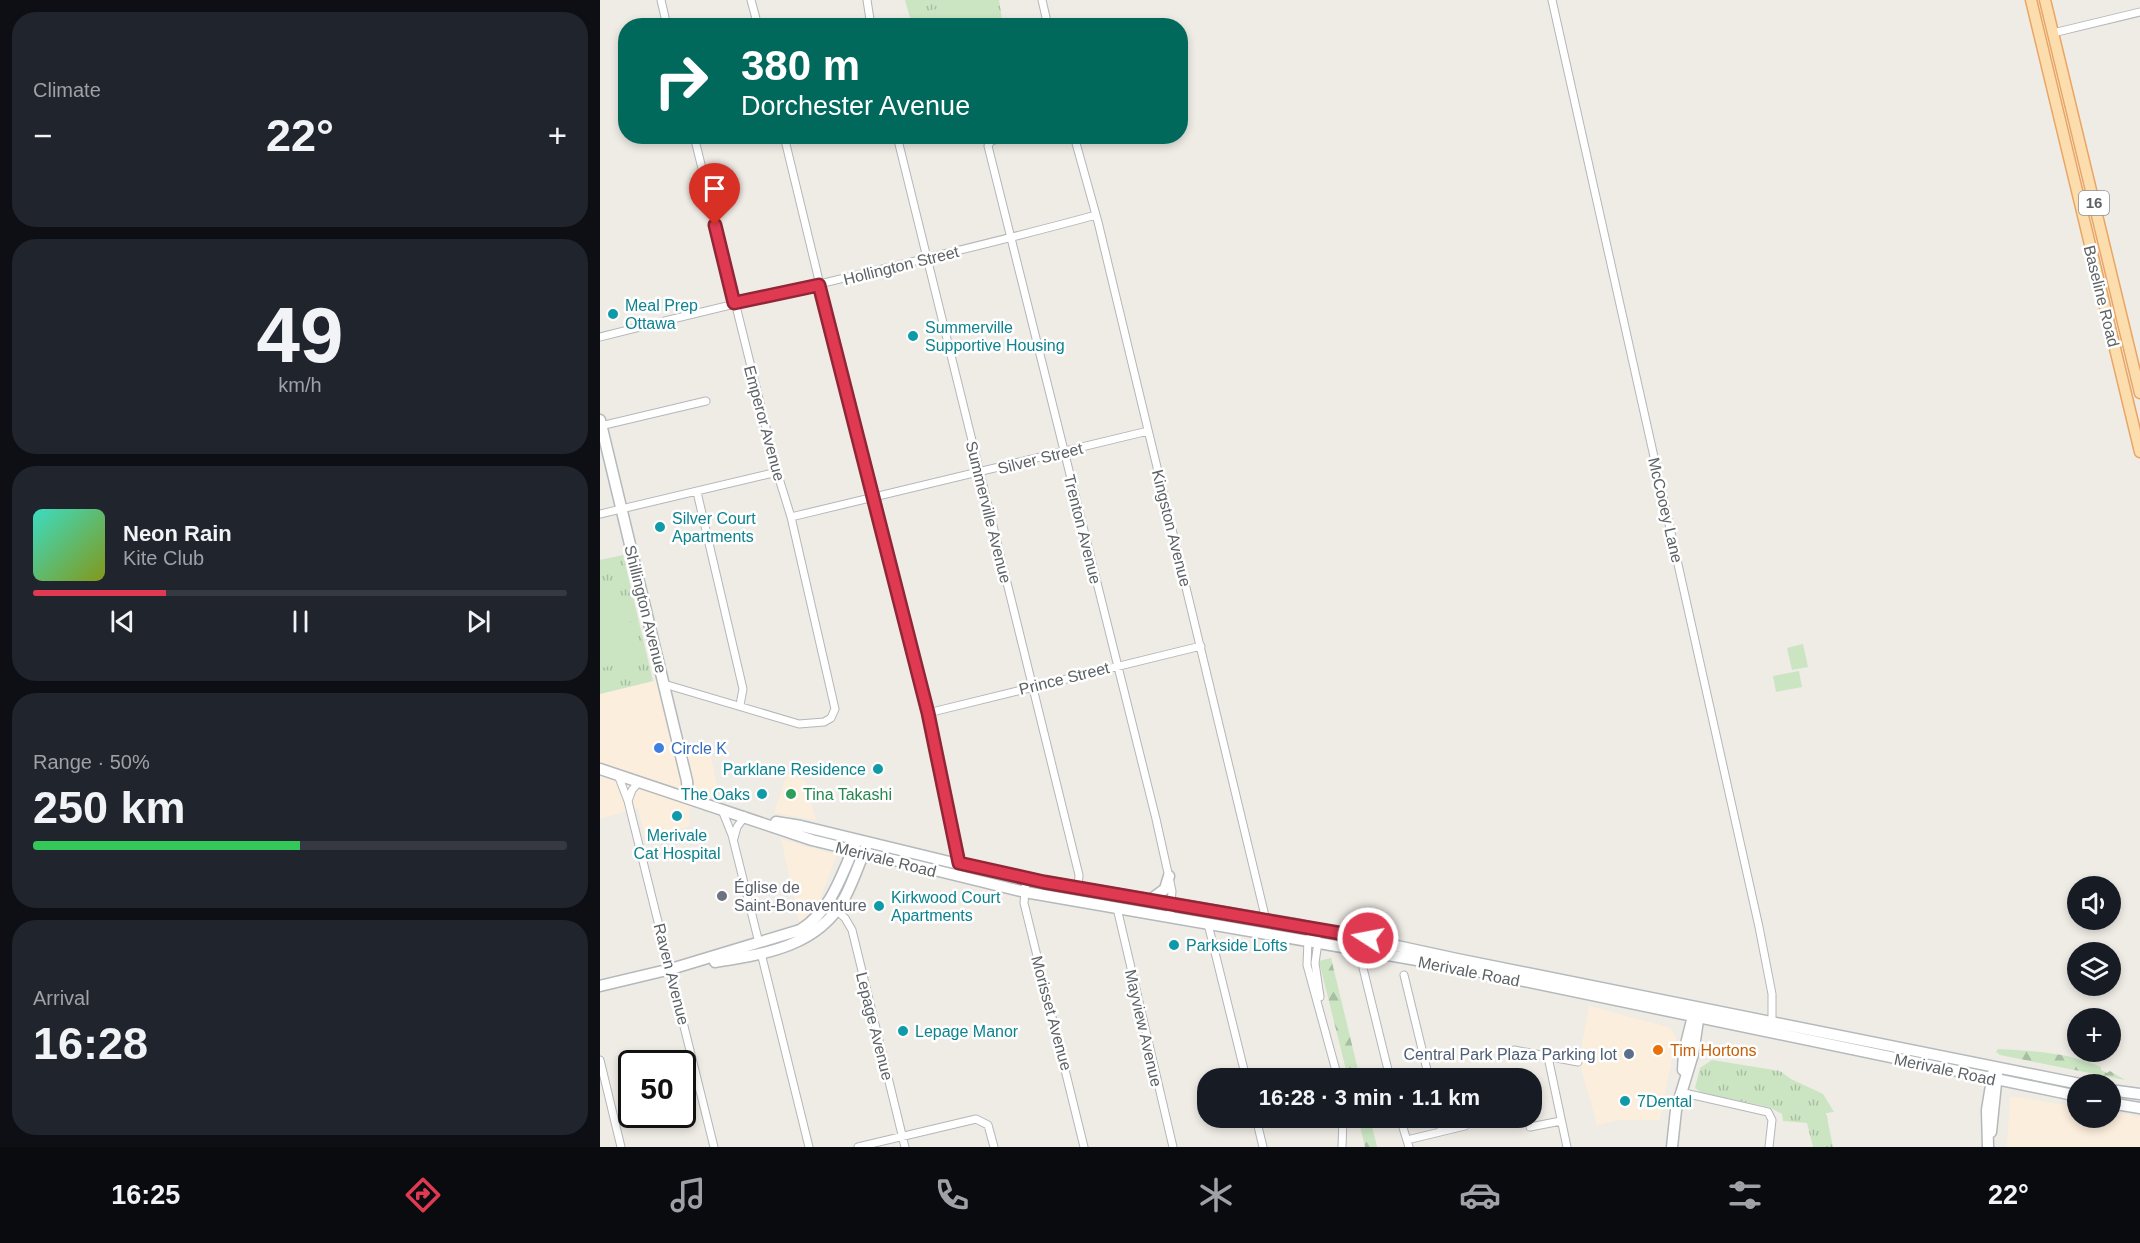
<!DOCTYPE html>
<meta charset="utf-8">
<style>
body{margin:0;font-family:Arial,sans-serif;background:#20242c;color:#f1f3f6;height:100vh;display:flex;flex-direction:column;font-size:22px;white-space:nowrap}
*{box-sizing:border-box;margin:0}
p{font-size:20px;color:#9ea1a6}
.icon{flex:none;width:33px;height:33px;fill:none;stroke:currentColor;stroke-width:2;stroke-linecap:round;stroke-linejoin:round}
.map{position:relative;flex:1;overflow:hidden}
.panel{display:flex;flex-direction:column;gap:12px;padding:12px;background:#0d0f14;width:600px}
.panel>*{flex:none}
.banner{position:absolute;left:18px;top:18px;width:570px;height:126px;border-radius:24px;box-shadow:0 3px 9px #0003;background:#00695c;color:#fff;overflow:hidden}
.tools{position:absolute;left:1467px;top:876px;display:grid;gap:12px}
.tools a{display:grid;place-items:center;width:54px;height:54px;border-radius:50%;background:#171b24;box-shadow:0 3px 9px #0003;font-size:30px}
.speed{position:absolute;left:18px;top:1050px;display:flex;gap:12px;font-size:30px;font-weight:700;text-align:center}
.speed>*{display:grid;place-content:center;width:78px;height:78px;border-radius:50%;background:#171b24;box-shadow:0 3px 9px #0003;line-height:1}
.speed .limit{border:3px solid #111;border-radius:9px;background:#fff;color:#111}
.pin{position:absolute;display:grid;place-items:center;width:51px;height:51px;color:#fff;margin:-62px -26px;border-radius:50% 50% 50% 0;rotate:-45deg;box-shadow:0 0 6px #0007}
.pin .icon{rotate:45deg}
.me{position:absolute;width:66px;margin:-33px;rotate:281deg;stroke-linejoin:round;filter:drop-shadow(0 0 4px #0008)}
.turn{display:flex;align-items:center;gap:21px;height:126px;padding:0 24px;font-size:27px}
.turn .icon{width:78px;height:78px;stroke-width:2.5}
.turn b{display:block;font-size:42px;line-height:51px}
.big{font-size:45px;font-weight:600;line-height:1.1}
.panel .card{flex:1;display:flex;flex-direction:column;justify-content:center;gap:9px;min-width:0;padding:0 21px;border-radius:24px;background:#20242c}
.panel .dial{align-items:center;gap:0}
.dial b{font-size:78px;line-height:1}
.song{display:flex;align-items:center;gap:18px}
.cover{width:72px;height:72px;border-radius:9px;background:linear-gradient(135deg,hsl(170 70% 55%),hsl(70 70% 35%))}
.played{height:6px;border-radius:3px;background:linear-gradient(90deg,#e03a53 25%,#363941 25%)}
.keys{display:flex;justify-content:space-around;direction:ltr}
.heat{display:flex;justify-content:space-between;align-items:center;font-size:33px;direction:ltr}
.charge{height:9px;border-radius:4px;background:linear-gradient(90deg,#34c759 50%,#363941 0)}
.trip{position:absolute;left:597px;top:1068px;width:345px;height:60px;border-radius:24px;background:#171b24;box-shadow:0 3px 9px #0003;font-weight:600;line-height:60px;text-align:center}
.tabs{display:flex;height:96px;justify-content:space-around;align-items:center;background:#090b0e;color:#9ea1a6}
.tabs .icon{width:42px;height:42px}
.tabs .active{color:#e03a53}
.tabs b{font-size:27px;color:#f1f3f6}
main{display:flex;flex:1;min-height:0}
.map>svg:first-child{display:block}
.commercial{fill:#fceedd}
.grass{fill:url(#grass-tufts)}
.forest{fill:url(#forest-firs)}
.pitch{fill:#cbe5c3}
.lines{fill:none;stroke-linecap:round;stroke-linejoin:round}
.street-casing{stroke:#b3b7b9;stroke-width:9}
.secondary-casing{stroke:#b4b9bc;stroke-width:13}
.primary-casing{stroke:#eaa563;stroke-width:13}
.street{stroke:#fff;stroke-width:7}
.secondary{stroke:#fff;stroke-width:10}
.primary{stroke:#fbddae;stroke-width:10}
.route-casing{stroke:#922636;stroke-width:15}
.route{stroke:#e03a53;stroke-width:10}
.culture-dot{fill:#0f9aa8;stroke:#fff;stroke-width:2}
.shop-dot{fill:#3f7fe0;stroke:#fff;stroke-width:2}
.leisure-dot{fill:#2e9e5b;stroke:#fff;stroke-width:2}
.worship-dot{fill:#6b7280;stroke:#fff;stroke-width:2}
.food-dot{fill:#e8710a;stroke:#fff;stroke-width:2}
.service-dot{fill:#5c6f8a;stroke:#fff;stroke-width:2}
.labels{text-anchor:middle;stroke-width:5;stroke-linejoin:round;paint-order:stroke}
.shield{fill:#fff;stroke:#8e9193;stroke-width:1.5}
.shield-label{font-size:15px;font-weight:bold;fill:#5d6265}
.street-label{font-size:16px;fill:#5d6265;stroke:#fff}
.culture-label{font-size:16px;fill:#0d838f;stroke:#fff;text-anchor:start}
.shop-label{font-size:16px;fill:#366cbe;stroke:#fff;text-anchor:start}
.leisure-label{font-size:16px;fill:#27864d;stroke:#fff;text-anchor:start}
.worship-label{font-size:16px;fill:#5b616d;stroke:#fff;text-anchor:start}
.food-label{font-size:16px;fill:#c56008;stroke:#fff;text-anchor:start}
.service-label{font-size:16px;fill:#4e5e75;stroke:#fff;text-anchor:end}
</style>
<main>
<section class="panel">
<div class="card"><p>Climate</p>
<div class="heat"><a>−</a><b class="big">22°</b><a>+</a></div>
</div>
<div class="card dial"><b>49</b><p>km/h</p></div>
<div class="card">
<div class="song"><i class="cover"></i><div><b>Neon Rain</b><p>Kite Club</p></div></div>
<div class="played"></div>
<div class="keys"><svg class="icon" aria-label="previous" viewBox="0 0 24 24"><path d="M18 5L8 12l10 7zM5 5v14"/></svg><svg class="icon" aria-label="pause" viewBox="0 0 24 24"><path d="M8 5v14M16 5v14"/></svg><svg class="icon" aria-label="next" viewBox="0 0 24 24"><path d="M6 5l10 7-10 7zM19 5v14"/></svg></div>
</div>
<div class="card"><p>Range · 50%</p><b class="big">250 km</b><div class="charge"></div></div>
<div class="card"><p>Arrival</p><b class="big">16:28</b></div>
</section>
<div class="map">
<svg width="1540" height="1147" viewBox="0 0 1540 1147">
<defs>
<pattern id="grass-tufts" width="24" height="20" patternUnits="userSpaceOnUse" patternTransform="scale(1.5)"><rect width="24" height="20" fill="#cbe5c3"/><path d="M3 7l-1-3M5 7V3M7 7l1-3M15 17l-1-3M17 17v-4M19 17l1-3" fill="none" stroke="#a8bda2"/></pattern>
<pattern id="forest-firs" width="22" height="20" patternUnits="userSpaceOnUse" patternTransform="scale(1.5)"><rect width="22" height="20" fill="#cbe5c3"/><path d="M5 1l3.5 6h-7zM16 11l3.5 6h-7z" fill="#a8bda2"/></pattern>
</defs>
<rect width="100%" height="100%" fill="#efebe5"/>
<!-- commercial -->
<path class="commercial" d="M56,681L74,750L108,742L117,786L115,795L89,809L90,826L45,838L38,808L0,819V694Z
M187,774L205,780L216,820L174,813Z
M181,839L237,855L217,907L200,925Z
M989,1006L1071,1028L1076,1038L1060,1120H1019L997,1125L979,1061Z
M1410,1096L1477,1107L1478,1118H1510L1511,1112L1540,1117V1147H1407Z"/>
<!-- grass -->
<path class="grass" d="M305,0H399L403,25H312Z
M23,555L53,681L0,694V560Z
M1112,1060L1180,1071L1191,1079L1223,1094L1234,1112L1226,1113L1233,1147H1213L1207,1123L1183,1121L1182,1114L1169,1107L1102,1093L1095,1088L1100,1068Z"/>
<!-- forest -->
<path class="forest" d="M731,958L760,1078H748L719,961Z
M1398,1049C1433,1051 1468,1052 1501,1067V1070L1507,1073L1510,1071L1525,1080L1400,1055L1396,1052Z
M758,1118H770L777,1147H765Z"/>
<!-- pitch -->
<path class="pitch" d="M373,0H380L386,25H327L324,12Z
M25,600L39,659L1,668L0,606Z
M1203,644L1208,667L1192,670L1187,648Z
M1199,671L1202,687L1176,692L1173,676Z"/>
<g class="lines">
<defs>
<path id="street" d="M61,0L67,26
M151,0L158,26
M267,0L271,26
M442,0L448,26
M952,0L1159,927L1172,994V1021
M1453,33L1540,12
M184,136L260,450L328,713L359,863
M297,136L479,875L478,888
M411,136L391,141L388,146L556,819L572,891L570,917
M474,136L498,222L666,920
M0,337C165,295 332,260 496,215
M0,426L106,401
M97,492L143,689L140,705
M0,514L177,472
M191,517L548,431
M64,684L199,724L224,722L231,718L235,709L191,517L177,472L94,136
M328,713L601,646
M18,775L28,801L114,1147
M28,801L32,790L39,782
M122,810L132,835L159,943
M134,838L137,827L145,816
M426,879L424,903L484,1147
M517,908L573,1147
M236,910L245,918L252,930L305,1147
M608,924L646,1078
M715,928L708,940L707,965L738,1078
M715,928L718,942L715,963L720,997
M161,953L209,1147
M763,968L790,1078
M804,975L829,1078
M914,1050L978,1062
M948,1057L967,1147
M0,1060L21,1147
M1080,1092L1168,1112L1172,1120L1169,1147
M656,1118L663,1147
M800,1118L809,1147
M838,1118L842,1131
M930,1127L961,1121
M807,1140L865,1126
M258,1147L376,1119L388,1125L394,1147
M742,1147L743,1118"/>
<path id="secondary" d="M0,420L87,781L88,798
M0,769L212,840L425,892L857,967L1478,1096
M176,822L201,826L395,873L700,925L857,959L1480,1084
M550,900L565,889L569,876
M115,962C164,954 217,947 244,899C253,882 259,864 266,847
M0,986L71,969L200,930C231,911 241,876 255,845
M1083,1070L1084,1052L1094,1012
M1510,1090L1540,1094
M1510,1103L1540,1108
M1391,1132L1397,1073
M1072,1147L1076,1110L1093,1054L1099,1013
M1388,1147L1387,1110L1393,1073"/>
<path id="primary" d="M1431,0L1540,452
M1445,0L1540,393"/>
</defs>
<!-- street casing -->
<use href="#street" class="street-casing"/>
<!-- secondary casing -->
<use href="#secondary" class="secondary-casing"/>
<!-- primary casing -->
<use href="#primary" class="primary-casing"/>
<!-- street -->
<use href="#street" class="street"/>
<!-- secondary -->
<use href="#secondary" class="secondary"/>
<!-- primary -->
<use href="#primary" class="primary"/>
</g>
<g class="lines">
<defs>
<path id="route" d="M115,225L134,303L219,285L328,713L359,863L444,882L768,938"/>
</defs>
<!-- route casing -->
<use href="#route" class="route-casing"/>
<!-- route -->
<use href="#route" class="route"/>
</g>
<!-- markers -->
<g class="culture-dot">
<circle cx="13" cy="314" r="6"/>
<circle cx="313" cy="336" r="6"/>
<circle cx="60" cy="527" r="6"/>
<circle cx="278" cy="769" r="6"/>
<circle cx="162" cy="794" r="6"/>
<circle cx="77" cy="816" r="6"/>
<circle cx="279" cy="906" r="6"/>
<circle cx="574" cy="945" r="6"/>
<circle cx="303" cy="1031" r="6"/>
<circle cx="1025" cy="1101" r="6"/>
</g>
<circle class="shop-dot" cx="59" cy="748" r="6"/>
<circle class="leisure-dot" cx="191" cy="794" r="6"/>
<circle class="worship-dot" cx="122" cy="896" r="6"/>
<circle class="food-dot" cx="1058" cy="1050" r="6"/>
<circle class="service-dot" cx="1029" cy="1054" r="6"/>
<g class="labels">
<!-- shield labels -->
<rect class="shield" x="1479" y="191" width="30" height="24" rx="4.5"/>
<g class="shield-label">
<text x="1494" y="208">16</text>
</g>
<!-- street labels -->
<g class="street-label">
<text transform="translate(301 265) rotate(-14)" y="6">Hollington Street</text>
<text transform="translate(1502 296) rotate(76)" y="6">Baseline Road</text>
<text transform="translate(165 423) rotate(75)" y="6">Emperor Avenue</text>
<text transform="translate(440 458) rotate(-14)" y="6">Silver Street</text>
<text transform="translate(1066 510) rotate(77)" y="6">McCooey Lane</text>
<text transform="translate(389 512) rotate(76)" y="6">Summerville Avenue</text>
<text transform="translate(572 528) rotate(76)" y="6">Kingston Avenue</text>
<text transform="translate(483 529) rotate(76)" y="6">Trenton Avenue</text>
<text transform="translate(46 609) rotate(76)" y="6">Shillington Avenue</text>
<text transform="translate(464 678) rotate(-14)" y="6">Prince Street</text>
<text transform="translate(286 859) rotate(14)" y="6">Merivale Road</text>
<text transform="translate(869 971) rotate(11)" y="6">Merivale Road</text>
<text transform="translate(72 974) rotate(76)" y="6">Raven Avenue</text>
<text transform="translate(452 1013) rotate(75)" y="6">Morisset Avenue</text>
<text transform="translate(275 1026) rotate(76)" y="6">Lepage Avenue</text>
<text transform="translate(544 1028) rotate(77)" y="6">Mayview Avenue</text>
<text transform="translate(1345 1069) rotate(12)" y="6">Merivale Road</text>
</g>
<!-- culture labels -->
<g class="culture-label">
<text x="25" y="311">Meal Prep<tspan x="25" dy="18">Ottawa</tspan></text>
<text x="325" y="333">Summerville<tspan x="325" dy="18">Supportive Housing</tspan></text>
<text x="72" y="524">Silver Court<tspan x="72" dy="18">Apartments</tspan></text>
<text x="266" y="775" text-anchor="end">Parklane Residence</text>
<text x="150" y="800" text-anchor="end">The Oaks</text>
<text x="77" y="841" text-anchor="middle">Merivale<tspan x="77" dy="18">Cat Hospital</tspan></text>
<text x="291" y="903">Kirkwood Court<tspan x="291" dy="18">Apartments</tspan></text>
<text x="586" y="951">Parkside Lofts</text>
<text x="315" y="1037">Lepage Manor</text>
<text x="1037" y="1107">7Dental</text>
</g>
<!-- shop labels -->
<g class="shop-label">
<text x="71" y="754">Circle K</text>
</g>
<!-- leisure labels -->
<g class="leisure-label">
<text x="203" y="800">Tina Takashi</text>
</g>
<!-- worship labels -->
<g class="worship-label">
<text x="134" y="893">Église de<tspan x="134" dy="18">Saint-Bonaventure</tspan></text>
</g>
<!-- food labels -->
<g class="food-label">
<text x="1070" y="1056">Tim Hortons</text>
</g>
<!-- service labels -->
<g class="service-label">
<text x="1017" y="1060">Central Park Plaza Parking lot</text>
</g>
</g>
</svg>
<div class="tools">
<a><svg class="icon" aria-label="sound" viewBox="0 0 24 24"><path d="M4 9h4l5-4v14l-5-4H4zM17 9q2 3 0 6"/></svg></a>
<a><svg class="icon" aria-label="layers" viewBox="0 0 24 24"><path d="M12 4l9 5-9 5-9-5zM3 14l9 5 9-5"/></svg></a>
<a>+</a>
<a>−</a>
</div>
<div class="speed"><div class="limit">50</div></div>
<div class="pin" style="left:115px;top:225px;background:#d93025"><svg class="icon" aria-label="arrive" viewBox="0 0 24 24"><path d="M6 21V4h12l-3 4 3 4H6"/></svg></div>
<svg class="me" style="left:768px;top:938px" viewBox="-20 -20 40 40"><circle r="17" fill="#e03a53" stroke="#fff" stroke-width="3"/><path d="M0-11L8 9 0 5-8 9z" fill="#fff"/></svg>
<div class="trip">16:28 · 3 min · 1.1 km</div>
<div class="banner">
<div class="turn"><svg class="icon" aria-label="right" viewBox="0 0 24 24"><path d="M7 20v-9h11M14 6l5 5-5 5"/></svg><div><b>380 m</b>Dorchester Avenue</div></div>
</div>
</div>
</main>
<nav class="tabs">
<b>16:25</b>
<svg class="icon active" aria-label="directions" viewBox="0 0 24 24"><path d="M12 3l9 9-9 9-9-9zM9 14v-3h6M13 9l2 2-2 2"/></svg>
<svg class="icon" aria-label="music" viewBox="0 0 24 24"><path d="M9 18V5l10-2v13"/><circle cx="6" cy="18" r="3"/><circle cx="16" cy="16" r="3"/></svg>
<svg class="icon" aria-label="phone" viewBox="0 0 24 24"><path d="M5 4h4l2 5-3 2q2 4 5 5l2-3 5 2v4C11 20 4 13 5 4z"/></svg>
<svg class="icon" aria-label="climate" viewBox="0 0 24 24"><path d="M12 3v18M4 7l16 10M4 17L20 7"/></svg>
<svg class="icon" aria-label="car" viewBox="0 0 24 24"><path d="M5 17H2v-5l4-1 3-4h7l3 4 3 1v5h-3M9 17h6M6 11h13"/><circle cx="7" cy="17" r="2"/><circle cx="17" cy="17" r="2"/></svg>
<svg class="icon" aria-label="filters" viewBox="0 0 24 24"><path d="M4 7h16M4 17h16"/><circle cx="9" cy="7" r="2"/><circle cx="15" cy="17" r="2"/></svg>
<b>22°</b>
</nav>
